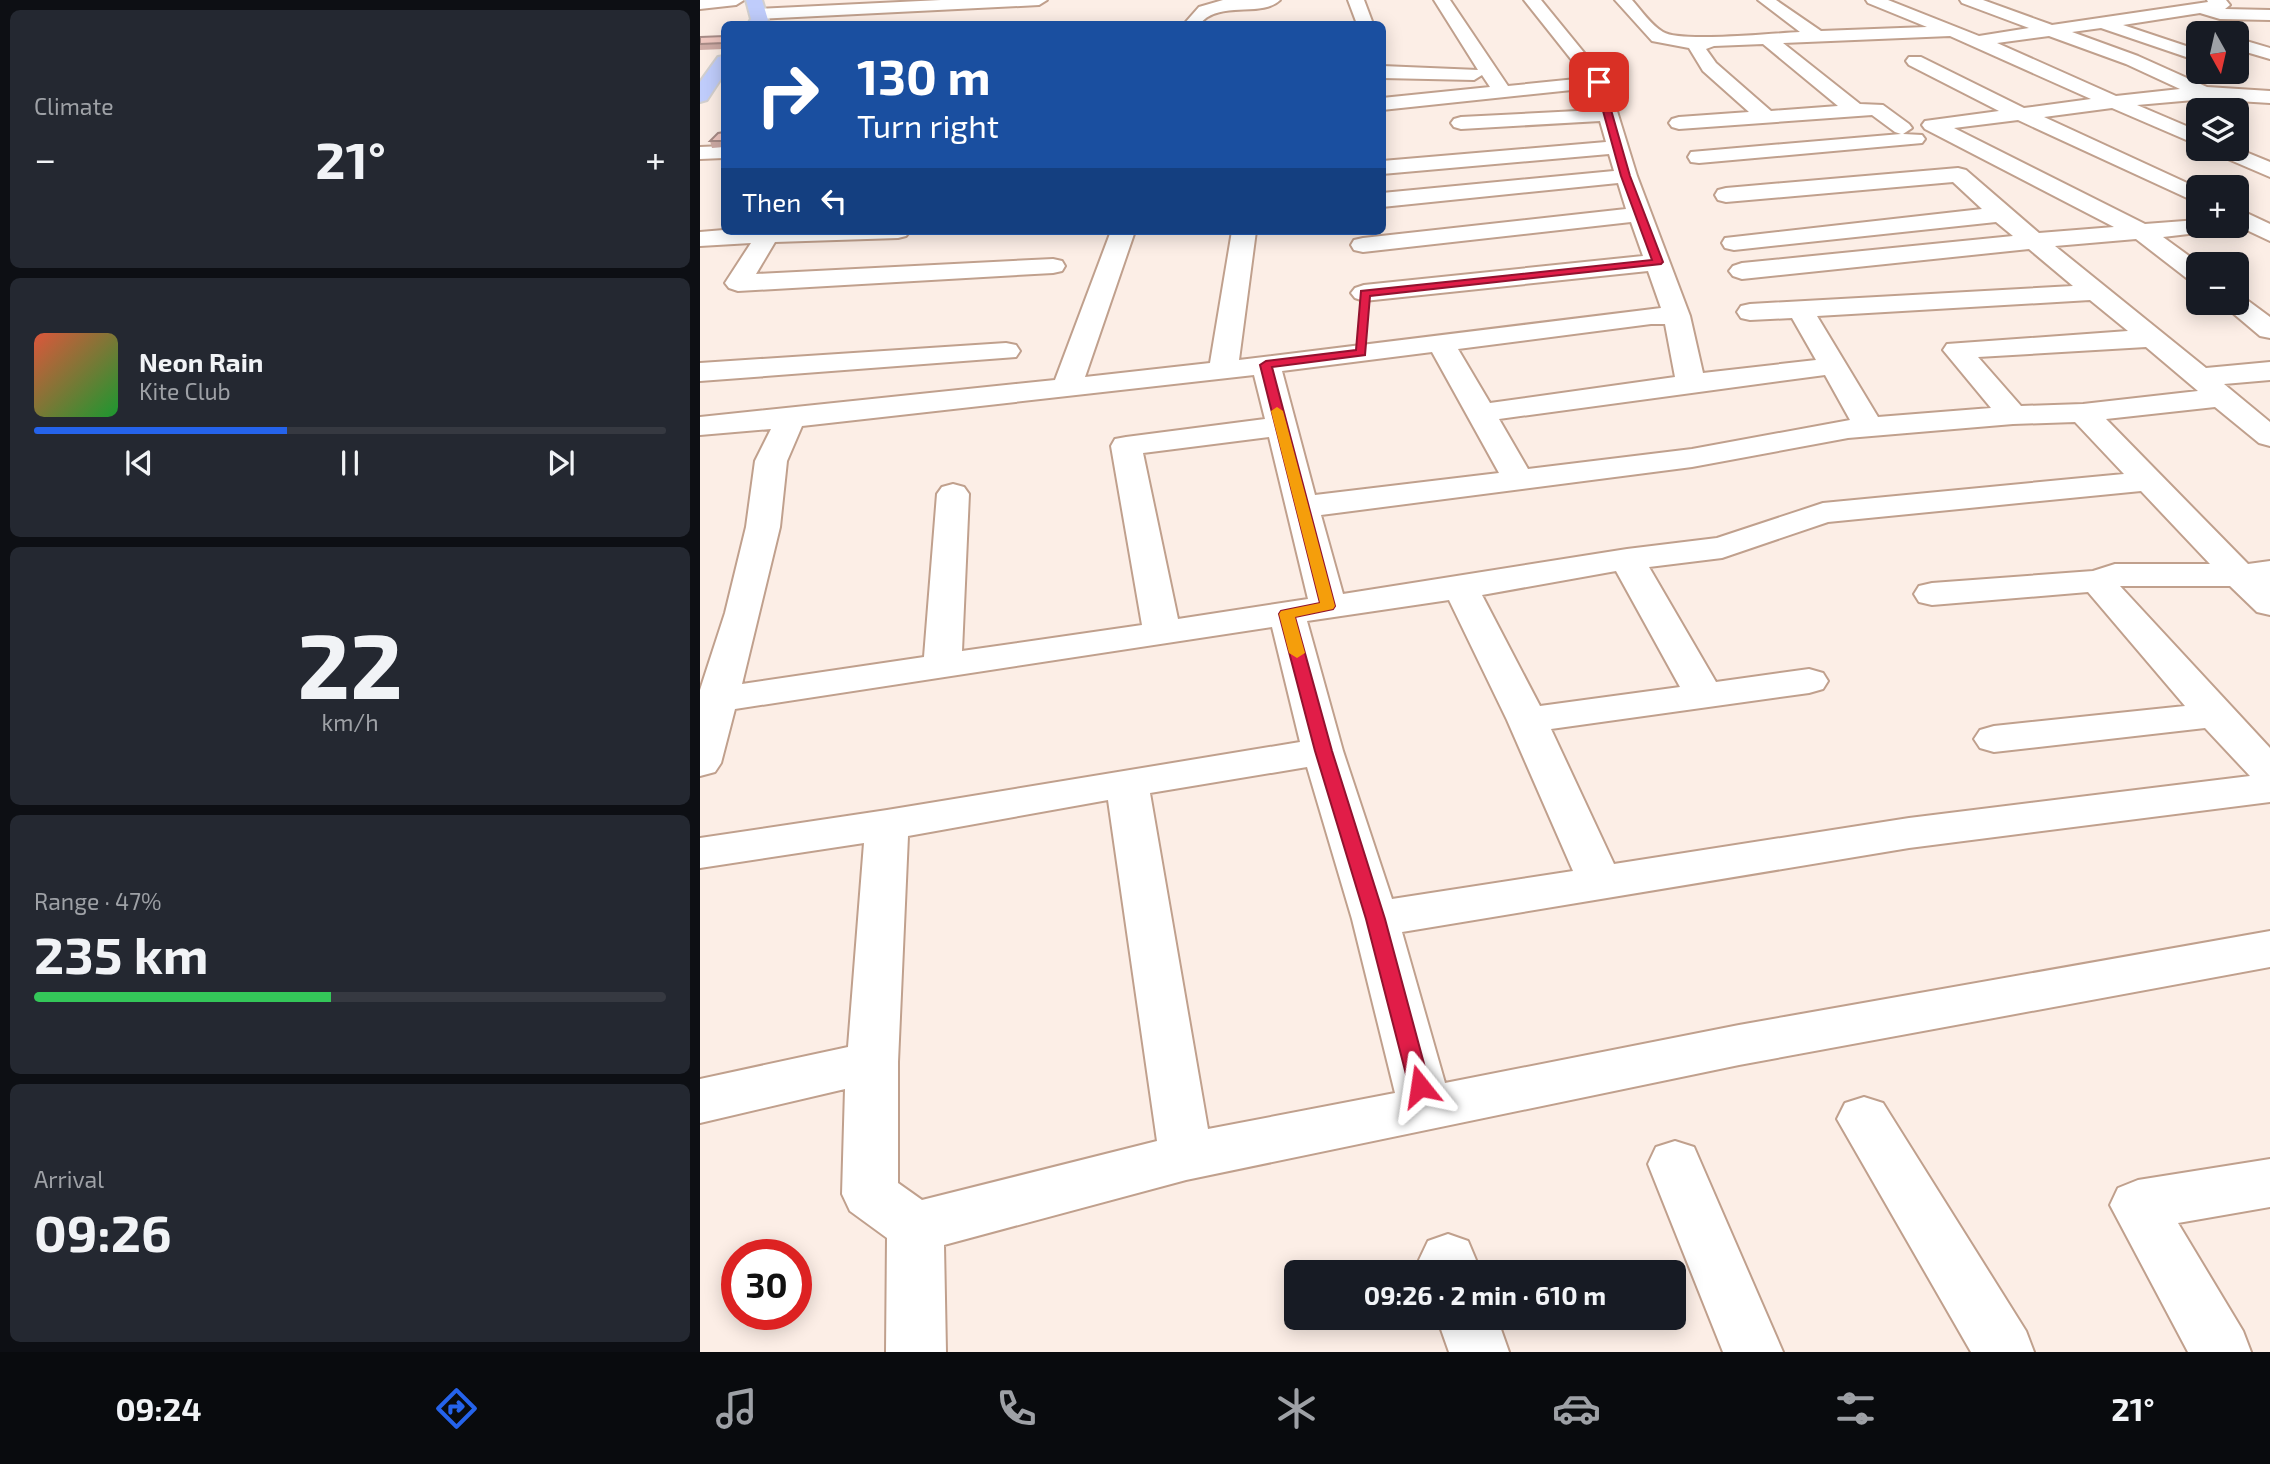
<!DOCTYPE html>
<meta charset="utf-8">
<style>
body{margin:0;font-family:"Exo 2",sans-serif;background:#242831;color:#f1f3f6;height:100vh;display:flex;flex-direction:column;font-size:26px;white-space:nowrap}
*{box-sizing:border-box;margin:0}
p{font-size:23px;color:#9ea1a6}
.icon{flex:none;width:38px;height:38px;fill:none;stroke:currentColor;stroke-width:2;stroke-linecap:round;stroke-linejoin:round}
.map{position:relative;flex:1;overflow:hidden}
.sheet{display:flex;flex-direction:column;gap:10px;padding:10px;background:#0d0f14;width:700px}
.sheet>*{flex:none}
.guide{position:absolute;left:21px;top:21px;width:665px;height:214px;border-radius:10px;box-shadow:0 4px 18px #0003;background:#1a4fa0;color:#fff;overflow:hidden}
.needle{width:46px;rotate:172deg}
.tools{position:absolute;left:1486px;top:21px;display:grid;gap:14px}
.tools a{display:grid;place-items:center;width:63px;height:63px;border-radius:10px;background:#171b24;box-shadow:0 4px 18px #0003;font-size:35px}
.speed{position:absolute;left:21px;top:1239px;display:flex;gap:14px;font-size:35px;font-weight:700;text-align:center}
.speed>*{display:grid;place-content:center;width:91px;height:91px;border-radius:50%;background:#171b24;box-shadow:0 4px 18px #0003;line-height:1}
.speed .limit{border:10px solid #d22;background:#fff;color:#111}
.pin{position:absolute;display:grid;place-items:center;width:60px;height:60px;color:#fff;margin:-30px;border-radius:14px;box-shadow:0 4px 10px #0006}
.me{position:absolute;width:77px;margin:-38px;rotate:345deg;stroke-linejoin:round;filter:drop-shadow(0 0 5px #0008)}
.turn{display:flex;align-items:center;gap:24px;height:147px;padding:0 21px;font-size:32px}
.turn .icon{width:91px;height:91px;stroke-width:2.5}
.turn b{display:block;font-size:49px;line-height:60px}
.then{display:flex;align-items:center;height:66px;padding:0 21px;background:#0003;gap:14px;font-size:26px}
.big{font-size:52px;font-weight:700;line-height:1.1}
.sheet .card{flex:1;display:flex;flex-direction:column;justify-content:center;gap:10px;min-width:0;padding:0 24px;border-radius:10px;background:#242831}
.sheet .dial{align-items:center;gap:0}
.dial b{font-size:91px;line-height:1}
.song{display:flex;align-items:center;gap:21px}
.cover{width:84px;height:84px;border-radius:10px;background:linear-gradient(135deg,hsl(10 70% 55%),hsl(130 70% 35%))}
.played{height:7px;border-radius:4px;background:linear-gradient(90deg,#2563eb 40%,#363941 40%)}
.keys{display:flex;justify-content:space-around;direction:ltr}
.heat{display:flex;justify-content:space-between;align-items:center;font-size:38px;direction:ltr}
.charge{height:10px;border-radius:5px;background:linear-gradient(90deg,#34c759 47%,#363941 0)}
.trip{position:absolute;left:584px;top:1260px;width:402px;height:70px;border-radius:10px;background:#171b24;box-shadow:0 4px 18px #0003;font-weight:700;line-height:70px;text-align:center}
.menu{display:flex;height:112px;justify-content:space-around;align-items:center;background:#090b0e;color:#9ea1a6}
.menu .icon{width:49px;height:49px}
.menu .on{color:#2563eb}
.menu b{font-size:32px;color:#f1f3f6}
main{display:flex;flex:1;min-height:0}
.map>svg:first-child{display:block}
.lines{fill:none;stroke-linecap:round;stroke-linejoin:round}
.minor-casing{stroke:#c0a08d;stroke-width:4}
.major-casing{stroke:#d2cfce;stroke-width:4}
.minor{fill:#fff;fill-rule:evenodd}
.major{fill:#bfccfb;fill-rule:evenodd}
.wall{fill:#ceaba5}
.building{fill:#efc7c0;stroke:#a78b86;stroke-width:2}
.route{fill:#e11d48;stroke:#92132f;stroke-width:2}
.slow{fill:#f59e0b}
</style>
<main>
<section class="sheet">
<div class="card"><p>Climate</p>
<div class="heat"><a>−</a><b class="big">21°</b><a>+</a></div>
</div>
<div class="card">
<div class="song"><i class="cover"></i><div><b>Neon Rain</b><p>Kite Club</p></div></div>
<div class="played"></div>
<div class="keys"><svg class="icon" aria-label="previous" viewBox="0 0 24 24"><path d="M18 5L8 12l10 7zM5 5v14"/></svg><svg class="icon" aria-label="pause" viewBox="0 0 24 24"><path d="M8 5v14M16 5v14"/></svg><svg class="icon" aria-label="next" viewBox="0 0 24 24"><path d="M6 5l10 7-10 7zM19 5v14"/></svg></div>
</div>
<div class="card dial"><b>22</b><p>km/h</p></div>
<div class="card"><p>Range · 47%</p><b class="big">235 km</b><div class="charge"></div></div>
<div class="card"><p>Arrival</p><b class="big">09:26</b></div>
</section>
<div class="map">
<svg width="1570" height="1352" viewBox="0 0 1570 1352">
<rect width="100%" height="100%" fill="#fceee6"/>
<g class="lines">
<defs>
<path id="minor" d="M0,0H44L36,5L0,9Z
M241,0H347L339,5L58,19L50,14L58,9Z
M523,0H580C562,18 518,0 500,24H484L499,7Z
M648,0H664L673,24H657Z
M734,0H750L808,86L886,78L824,0H841L908,82L937,176L990,316L1003,373L1116,360L1092,318L1050,320L1041,318L1037,312L1041,306L1050,304L1373,286L1329,249L1042,279L1033,276L1029,271L1033,266L1042,263L1313,236L1296,222L1034,250L1025,248L1022,243L1025,238L1282,209L1253,182L1026,202L1018,200L1015,195L1018,190L1026,188L1258,168L1266,170L1339,233L1414,227L1225,129L1222,125L1225,121L1299,111L1209,65L1206,61L1209,57H1221L1324,108L1391,99L1250,36L1083,43L1160,104L1183,105L1209,124L1212,128L1203,134L1222,135L1225,139L1222,143L999,163L991,162L988,157L991,152L1201,134L1195,132L1172,115L979,129L972,127L969,123L972,119L979,117L1049,112L1003,71L989,48L952,41L915,0H932C941,10 951,25 963,32C980,43 1074,33 1100,32L1058,0H1076L1121,31L1227,27L1168,3L1166,0H1188L1279,36L1329,28L1262,3L1260,0H1283L1352,25L1508,2L1507,0H1526L1530,5L1525,9L1570,10V20L1520,19L1500,13L1423,25L1498,50V61L1401,28L1372,32L1438,56L1507,87L1570,91V103L1505,99L1437,105L1498,131V145L1412,108L1344,117L1498,188V203L1318,120L1254,128L1445,224L1498,220V226H1518L1514,231L1463,237L1500,264L1498,283L1489,280L1436,239L1355,246L1506,368L1570,362V380L1524,384L1570,422V446L1559,443L1515,407L1406,419L1548,564L1570,561V615L1557,612L1530,586H1420L1570,748V802L1209,848L702,932L745,1083L1039,1025L1570,931V967L1039,1065L486,1180L244,1245L246,1352H186L187,1238L150,1211L142,1194L145,1089L0,1123V1079L148,1047L164,843L0,868V838L187,810L600,742L572,627L35,709L21,763L15,772L0,776V690L25,613L46,527L55,461L71,429L0,435V417L355,380L411,231H435L385,377L510,363L532,231H556L539,360L961,308L948,271L664,301L655,298L651,293L655,288L664,285L943,256L931,222L663,252L654,250L651,245L654,240L663,238L926,209L918,183L682,207V193L914,171L909,154L682,174V161L906,142L900,121L761,129L754,127L751,123L754,119L761,117L897,110L891,88L682,110V98L790,87L782,75L774,80L682,78V66L778,70ZM1349,36L1426,64L1480,89L1416,96L1297,43ZM1063,44L1138,106L1071,111L1016,63L1006,49L1014,46ZM1390,300L1428,331L1247,344L1243,350L1291,408L1178,417L1117,316ZM951,324H965L975,377L790,403L758,349ZM1446,347L1498,391L1383,404L1321,406L1278,357ZM732,352L799,473L615,495L582,371ZM554,375L565,419L426,437L415,439L411,446L442,625L262,651L269,494L264,487L253,484L242,487L237,494L224,657L42,684L80,527L87,461L102,426ZM1125,375L1150,420L992,449L828,469L799,419ZM1375,422L1424,474L1123,503L1017,538L927,549L643,594L621,515L992,467L1148,438L1313,424ZM569,437L608,599L478,619L443,453ZM1441,491L1510,564H1415L1393,571L1232,583L1219,586L1214,594L1219,602L1232,605L1388,592L1485,706L1294,726L1280,730L1274,739L1280,748L1294,752L1505,728L1550,776L1209,818L914,864L851,729L1109,693L1123,689L1128,681L1123,673L1109,669L1016,682L949,567L1022,558L1128,522ZM916,571L980,687L840,706L782,595ZM749,600L807,720L873,871L692,899L643,751L607,621ZM607,767L652,919L695,1093L508,1129L450,793ZM408,800L457,1141L222,1200L198,1183V1062L208,836Z
M1536,38L1570,48V59L1536,49Z
M24,146V158L0,159V147Z
M1536,148L1570,162V177L1514,153L1510,149Z
M1536,208L1570,224V241L1536,225Z
M24,230L210,231L206,236L198,238L75,242L56,274L353,259L362,261L365,266L362,271L353,273L38,291L29,288L25,283L51,243L0,246V232Z
M1536,296L1543,297L1570,317V338L1560,336L1521,303H1536Z
M306,343L316,345L320,351L316,357L0,381V363Z
M1164,1097L1183,1103L1326,1331L1334,1352H1271L1137,1119L1145,1103Z
M975,1141L994,1147L1083,1352H1023L948,1164L956,1147Z
M1570,1159V1207L1478,1223L1543,1331L1551,1352H1488L1410,1205L1418,1188L1438,1180Z
M748,1234L768,1241L781,1272H723L719,1260L728,1241Z
M737,1318H797L809,1352H749Z"/>
<path id="major" d="M46,0H62L68,20L65,24H48L51,19Z
M24,56V74L7,100L0,102V82L18,57Z"/>
</defs>
<!-- minor casing -->
<use href="#minor" class="minor-casing"/>
<!-- major casing -->
<use href="#major" class="major-casing"/>
<!-- minor -->
<use href="#minor" class="minor"/>
<!-- major -->
<use href="#major" class="major"/>
</g>
<!-- wall -->
<path class="wall" d="M24,36V49L0,50V37Z
M24,132V147L12,148L10,141Z"/>
<!-- building -->
<path class="building" d="M24,36V43L0,44V37Z
M24,132V141H10L18,133Z"/>
<!-- route -->
<path class="route" d="M899,80L903,82L930,176L963,262L961,264L670,296L665,355L572,367L635,606L633,609L595,617L632,751L685,919L730,1086L727,1092L720,1095L712,1092L709,1086L666,919L615,751L579,614L581,611L620,603L560,365L566,361L656,350L661,291L952,260L921,176L895,82Z"/>
<!-- slow -->
<path class="slow" d="M577,407L583,411L635,606L633,609L595,617L605,653L597,658L589,653L579,614L581,611L620,603L571,411Z"/>
</svg>
<div class="tools">
<a><svg class="needle" viewBox="-14 -14 28 28"><path d="M0-13l5 13h-10z" fill="#e53935"/><path d="M0 13l5-13h-10z" fill="#9ea1a6"/></svg></a>
<a><svg class="icon" aria-label="layers" viewBox="0 0 24 24"><path d="M12 4l9 5-9 5-9-5zM3 14l9 5 9-5"/></svg></a>
<a>+</a>
<a>−</a>
</div>
<div class="speed"><div class="limit">30</div></div>
<div class="pin" style="left:899px;top:82px;background:#d93025"><svg class="icon" aria-label="arrive" viewBox="0 0 24 24"><path d="M6 21V4h12l-3 4 3 4H6"/></svg></div>
<svg class="me" style="left:720px;top:1086px" viewBox="-20 -20 40 40"><path d="M0-17L14 15 0 8-14 15z" fill="#e11d48" stroke="#fff" stroke-width="4"/></svg>
<div class="trip">09:26 · 2 min · 610 m</div>
<div class="guide">
<div class="turn"><svg class="icon" aria-label="right" viewBox="0 0 24 24"><path d="M7 20v-9h11M14 6l5 5-5 5"/></svg><div><b>130 m</b>Turn right</div></div>
<div class="then">Then<svg class="icon" aria-label="left" viewBox="0 0 24 24"><path d="M17 20v-9H6M10 6l-5 5 5 5"/></svg></div>
</div>
</div>
</main>
<nav class="menu">
<b>09:24</b>
<svg class="icon on" aria-label="directions" viewBox="0 0 24 24"><path d="M12 3l9 9-9 9-9-9zM9 14v-3h6M13 9l2 2-2 2"/></svg>
<svg class="icon" aria-label="music" viewBox="0 0 24 24"><path d="M9 18V5l10-2v13"/><circle cx="6" cy="18" r="3"/><circle cx="16" cy="16" r="3"/></svg>
<svg class="icon" aria-label="phone" viewBox="0 0 24 24"><path d="M5 4h4l2 5-3 2q2 4 5 5l2-3 5 2v4C11 20 4 13 5 4z"/></svg>
<svg class="icon" aria-label="climate" viewBox="0 0 24 24"><path d="M12 3v18M4 7l16 10M4 17L20 7"/></svg>
<svg class="icon" aria-label="car" viewBox="0 0 24 24"><path d="M5 17H2v-5l4-1 3-4h7l3 4 3 1v5h-3M9 17h6M6 11h13"/><circle cx="7" cy="17" r="2"/><circle cx="17" cy="17" r="2"/></svg>
<svg class="icon" aria-label="filters" viewBox="0 0 24 24"><path d="M4 7h16M4 17h16"/><circle cx="9" cy="7" r="2"/><circle cx="15" cy="17" r="2"/></svg>
<b>21°</b>
</nav>
